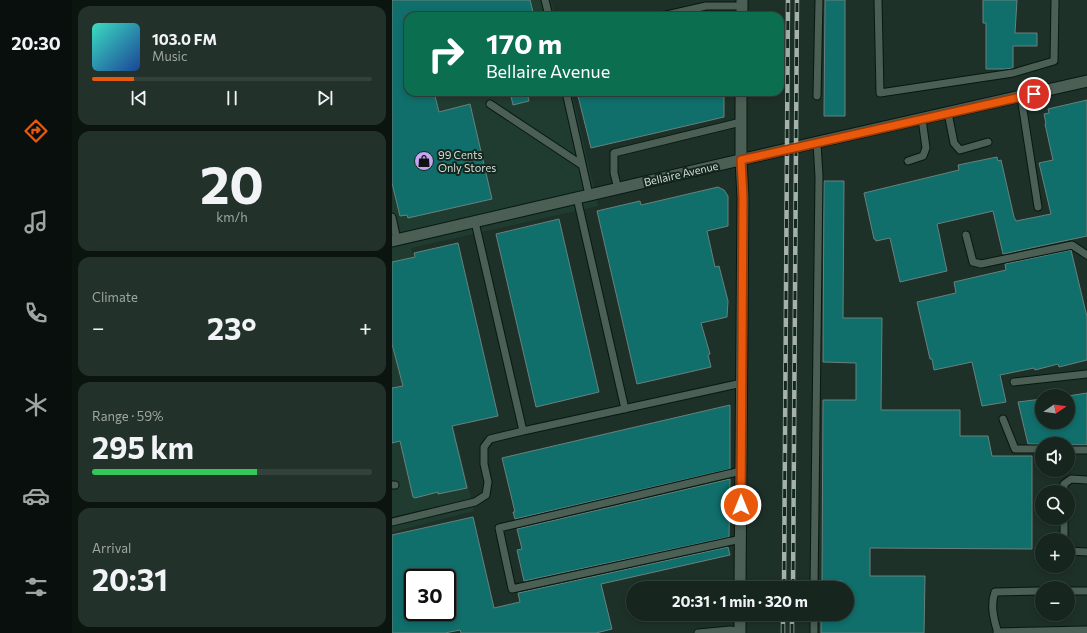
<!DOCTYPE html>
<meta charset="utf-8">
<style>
body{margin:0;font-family:Commissioner,sans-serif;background:#23312b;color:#f1f3f6;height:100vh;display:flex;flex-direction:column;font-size:15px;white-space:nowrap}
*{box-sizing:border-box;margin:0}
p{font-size:13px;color:#9ea5a4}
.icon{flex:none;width:22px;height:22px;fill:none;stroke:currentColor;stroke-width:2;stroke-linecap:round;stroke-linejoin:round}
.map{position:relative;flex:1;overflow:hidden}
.details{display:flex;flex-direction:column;gap:6px;padding:6px;background:#0c1410;width:320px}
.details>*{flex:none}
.top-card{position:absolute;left:12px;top:12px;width:380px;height:84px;border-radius:12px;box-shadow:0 2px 6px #0003,0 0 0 1px #35423c;background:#0b6e4f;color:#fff;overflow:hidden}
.needle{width:26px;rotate:77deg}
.fabs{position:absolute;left:643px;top:389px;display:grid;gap:8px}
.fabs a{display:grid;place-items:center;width:40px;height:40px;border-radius:50%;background:#16251e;box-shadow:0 2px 6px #0003,0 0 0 1px #35423c;font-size:20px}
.speed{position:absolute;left:12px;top:569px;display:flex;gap:8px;font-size:20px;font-weight:700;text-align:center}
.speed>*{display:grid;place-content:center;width:52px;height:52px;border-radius:50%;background:#16251e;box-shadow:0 2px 6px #0003,0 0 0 1px #35423c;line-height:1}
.speed .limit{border:2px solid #111;border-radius:6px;background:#fff;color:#111}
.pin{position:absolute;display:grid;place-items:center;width:34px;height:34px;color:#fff;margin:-17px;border:2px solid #fff;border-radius:50%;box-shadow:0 1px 4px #0007}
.me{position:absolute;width:44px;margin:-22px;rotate:0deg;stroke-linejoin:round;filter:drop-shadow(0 0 3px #0008)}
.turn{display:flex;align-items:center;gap:14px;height:84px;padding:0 16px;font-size:18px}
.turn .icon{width:52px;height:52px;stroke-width:2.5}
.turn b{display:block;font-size:28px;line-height:34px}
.big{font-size:30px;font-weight:700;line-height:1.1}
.details .card{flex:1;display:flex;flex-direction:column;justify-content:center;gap:6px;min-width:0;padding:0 14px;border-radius:12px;background:#23312b}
.details .dial{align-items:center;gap:0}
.dial b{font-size:52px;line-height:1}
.song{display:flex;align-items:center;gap:12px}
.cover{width:48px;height:48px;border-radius:6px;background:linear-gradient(135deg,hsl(170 70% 55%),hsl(220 70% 35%))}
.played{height:4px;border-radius:2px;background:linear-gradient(90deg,#ea580c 15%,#35423c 15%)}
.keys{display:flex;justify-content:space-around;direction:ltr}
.heat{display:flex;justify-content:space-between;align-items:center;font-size:22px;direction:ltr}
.charge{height:6px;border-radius:3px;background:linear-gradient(90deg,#34c759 59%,#35423c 0)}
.trip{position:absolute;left:234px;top:581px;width:228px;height:40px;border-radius:20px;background:#16251e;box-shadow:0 2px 6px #0003,0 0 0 1px #35423c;font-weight:700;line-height:40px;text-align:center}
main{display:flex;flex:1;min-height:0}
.tabs{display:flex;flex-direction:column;width:72px;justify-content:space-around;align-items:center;background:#090f0c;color:#9ea5a4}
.tabs .icon{width:28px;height:28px}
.tabs .active{color:#ea580c}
.tabs b{font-size:18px;color:#f1f3f6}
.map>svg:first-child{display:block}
.built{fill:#203b2f}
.building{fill:#106e6b;stroke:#68817f;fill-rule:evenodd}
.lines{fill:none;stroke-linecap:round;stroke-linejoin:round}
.service-casing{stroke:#071811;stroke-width:9}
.minor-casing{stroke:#071811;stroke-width:13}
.tertiary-casing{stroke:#071811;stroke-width:13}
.service{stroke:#4b5f55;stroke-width:7}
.minor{stroke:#4b5f55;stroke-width:11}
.tertiary{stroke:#4b5f55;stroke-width:11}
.rail-casing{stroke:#a5b2ab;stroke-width:4.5}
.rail{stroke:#14271e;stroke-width:3;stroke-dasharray:9;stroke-linecap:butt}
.route-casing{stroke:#983908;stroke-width:10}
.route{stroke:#ea580c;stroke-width:7}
.labels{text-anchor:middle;stroke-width:4;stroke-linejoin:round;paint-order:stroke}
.poi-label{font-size:11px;fill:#d4dfd9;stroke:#14271e;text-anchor:start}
.street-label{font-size:11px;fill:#d4dfd9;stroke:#14271e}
</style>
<main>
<nav class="tabs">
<b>20:30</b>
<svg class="icon active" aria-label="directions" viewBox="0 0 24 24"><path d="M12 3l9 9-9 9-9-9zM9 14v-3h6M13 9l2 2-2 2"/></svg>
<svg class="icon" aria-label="music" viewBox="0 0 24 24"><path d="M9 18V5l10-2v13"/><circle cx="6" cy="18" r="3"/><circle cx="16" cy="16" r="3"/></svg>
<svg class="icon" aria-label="phone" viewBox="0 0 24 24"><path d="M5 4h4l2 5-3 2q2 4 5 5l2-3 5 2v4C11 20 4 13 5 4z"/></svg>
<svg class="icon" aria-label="climate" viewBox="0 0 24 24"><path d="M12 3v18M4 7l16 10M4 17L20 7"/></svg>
<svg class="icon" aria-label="car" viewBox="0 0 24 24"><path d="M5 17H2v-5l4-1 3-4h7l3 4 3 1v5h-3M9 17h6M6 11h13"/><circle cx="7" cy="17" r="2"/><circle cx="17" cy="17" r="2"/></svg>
<svg class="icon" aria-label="filters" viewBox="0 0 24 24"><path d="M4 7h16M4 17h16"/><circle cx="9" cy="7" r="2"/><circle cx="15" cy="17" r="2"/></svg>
</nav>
<section class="details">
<div class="card">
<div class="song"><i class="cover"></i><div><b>103.0 FM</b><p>Music</p></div></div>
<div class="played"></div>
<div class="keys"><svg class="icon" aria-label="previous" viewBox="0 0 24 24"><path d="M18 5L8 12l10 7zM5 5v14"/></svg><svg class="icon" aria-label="pause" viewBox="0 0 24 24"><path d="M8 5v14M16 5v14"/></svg><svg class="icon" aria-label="next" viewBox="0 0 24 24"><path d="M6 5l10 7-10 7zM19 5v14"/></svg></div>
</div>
<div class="card dial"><b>20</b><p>km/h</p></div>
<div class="card"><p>Climate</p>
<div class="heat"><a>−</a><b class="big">23°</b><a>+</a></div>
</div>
<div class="card"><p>Range · 59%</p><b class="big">295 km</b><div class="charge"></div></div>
<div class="card"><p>Arrival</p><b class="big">20:31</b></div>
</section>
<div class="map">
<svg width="695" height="633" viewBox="0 0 695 633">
<rect width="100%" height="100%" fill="#1e3128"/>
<!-- built -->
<path class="built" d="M0,0H159L163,16H16V92H180L206,206L19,248L82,511L0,532Z"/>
<!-- building -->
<path class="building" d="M0,0H138L142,16H16V92H42L47,112L78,104L100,199L16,218L15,215L8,216L0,183Z
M433,0H453V116H432Z
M591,0H625L623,33H645V46H621V68L612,69H594V23H591Z
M118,92H135L137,101L121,105Z
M185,92H332V117L199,148Z
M695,100V236L611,254L601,211L545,224L555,271L508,282L498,238L484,241L483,239H482L472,193L567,170L566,165L605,157L606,161L609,160L622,217L624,221L659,214L647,163L661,160L653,124H654L652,114L657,113L656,109Z
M432,181H452L451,318H490L489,410H568V436H596L600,456H640V549L478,548V576H533L532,633H429V617L451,618V614H455V588H450V581H430L431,400H464V363L431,362Z
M326,187L332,190L336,196V226L315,231L323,267L327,266L336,301L335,317L309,323L318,354L316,355L319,367L245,384L205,211L248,201L249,205Z
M167,219L207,392L144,407L104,234Z
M66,243L106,416L60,426L75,488L46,494V492L23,498L21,497L8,441L0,443V388L11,386L0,344V262L23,257L22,253Z
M679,250L695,317V360L667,367L666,364L643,370L642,368L608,375L614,402L590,406L580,362L542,370L540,359H538L525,302L564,293L562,282L614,270L613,264Z
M695,393V445L636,444L626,402L650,399V422H676V396Z
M338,405V469L123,519L121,512H123L110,458Z
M338,479L337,537L132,581L125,550L130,549L125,529Z
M81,517L102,608L128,602L126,593L131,592L336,547L338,555L209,584L220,629L204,633H69L68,630L53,633H0V535ZM21,578H55V612H21Z"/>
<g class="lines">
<defs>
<path id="service" d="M153,0L157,16
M486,0L488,93L621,73L662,61L663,0
M270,16L314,6H350
M174,92L197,195
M425,96L427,0
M629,97L646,207
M98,104L190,165
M556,113L562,143L568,150L596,142
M516,161L531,156L534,148L530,119
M226,189L222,173V153L349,122
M185,198L233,409
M0,217L5,240
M574,235L581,262L589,264L680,245L695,255
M622,382L695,374
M611,419L623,449H650
M131,431L350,383
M676,450H695
M0,485H3
M672,492V484L679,479L695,480
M0,522L83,502L94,495L96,482L92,464V447L98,439L131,431L83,222
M349,539L120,589L107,528L349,471
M672,540V518
M676,551L695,552
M422,588L427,177L425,143
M676,591H695
M605,632L695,630
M306,633L338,630L348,631
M422,633V614
M606,633C602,620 598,605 603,592L650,591"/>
<path id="minor" d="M350,16V0
M348,588L351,197L349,160V92
M348,633V614"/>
<path id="tertiary" d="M0,241L395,149L695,81"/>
</defs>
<!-- service casing -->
<use href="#service" class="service-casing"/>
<!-- minor casing -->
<use href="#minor" class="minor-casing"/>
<!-- tertiary casing -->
<use href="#tertiary" class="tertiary-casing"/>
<!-- service -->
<use href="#service" class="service"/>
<!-- minor -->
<use href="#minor" class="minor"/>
<!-- tertiary -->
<use href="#tertiary" class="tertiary"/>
<defs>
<path id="rail" d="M392,588L396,0
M401,588L405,0
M391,633V614
M400,633V614"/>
</defs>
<!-- rail casing -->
<use href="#rail" class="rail-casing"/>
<!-- rail -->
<use href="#rail" class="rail"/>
</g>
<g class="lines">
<defs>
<path id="route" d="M349,505L351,197L349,160L642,94"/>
</defs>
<!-- route casing -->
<use href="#route" class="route-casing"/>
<!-- route -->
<use href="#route" class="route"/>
</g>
<!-- icons -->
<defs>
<symbol id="shop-disc" viewBox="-11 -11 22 22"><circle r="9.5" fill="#c3a7f2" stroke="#14271e"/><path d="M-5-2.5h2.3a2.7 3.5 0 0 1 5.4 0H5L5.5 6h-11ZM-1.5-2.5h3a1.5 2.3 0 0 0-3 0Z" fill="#111"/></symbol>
</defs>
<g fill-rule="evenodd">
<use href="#shop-disc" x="21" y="150" width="22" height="22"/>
</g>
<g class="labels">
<!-- poi labels -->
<g class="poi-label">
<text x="46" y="159">99 Cents<tspan x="46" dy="13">Only Stores</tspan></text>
</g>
<!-- street labels -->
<g class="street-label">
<text transform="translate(289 174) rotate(-13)" y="4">Bellaire Avenue</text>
</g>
</g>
</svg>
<div class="fabs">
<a><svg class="needle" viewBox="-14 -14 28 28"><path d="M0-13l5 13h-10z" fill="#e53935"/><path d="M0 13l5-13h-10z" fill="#9ea5a4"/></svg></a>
<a><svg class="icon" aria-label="sound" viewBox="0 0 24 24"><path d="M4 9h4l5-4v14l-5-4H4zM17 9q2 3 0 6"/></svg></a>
<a><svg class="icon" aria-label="search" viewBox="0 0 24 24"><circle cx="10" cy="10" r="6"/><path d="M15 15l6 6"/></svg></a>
<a>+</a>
<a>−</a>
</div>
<div class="speed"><div class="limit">30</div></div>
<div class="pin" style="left:642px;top:94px;background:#d93025"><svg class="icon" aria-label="arrive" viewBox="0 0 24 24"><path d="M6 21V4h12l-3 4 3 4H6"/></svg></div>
<svg class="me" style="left:349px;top:505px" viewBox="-20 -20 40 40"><circle r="17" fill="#ea580c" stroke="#fff" stroke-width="3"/><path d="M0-11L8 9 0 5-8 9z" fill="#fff"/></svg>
<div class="trip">20:31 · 1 min · 320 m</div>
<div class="top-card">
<div class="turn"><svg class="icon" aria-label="right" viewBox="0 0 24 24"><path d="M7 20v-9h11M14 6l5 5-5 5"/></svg><div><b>170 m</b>Bellaire Avenue</div></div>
</div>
</div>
</main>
